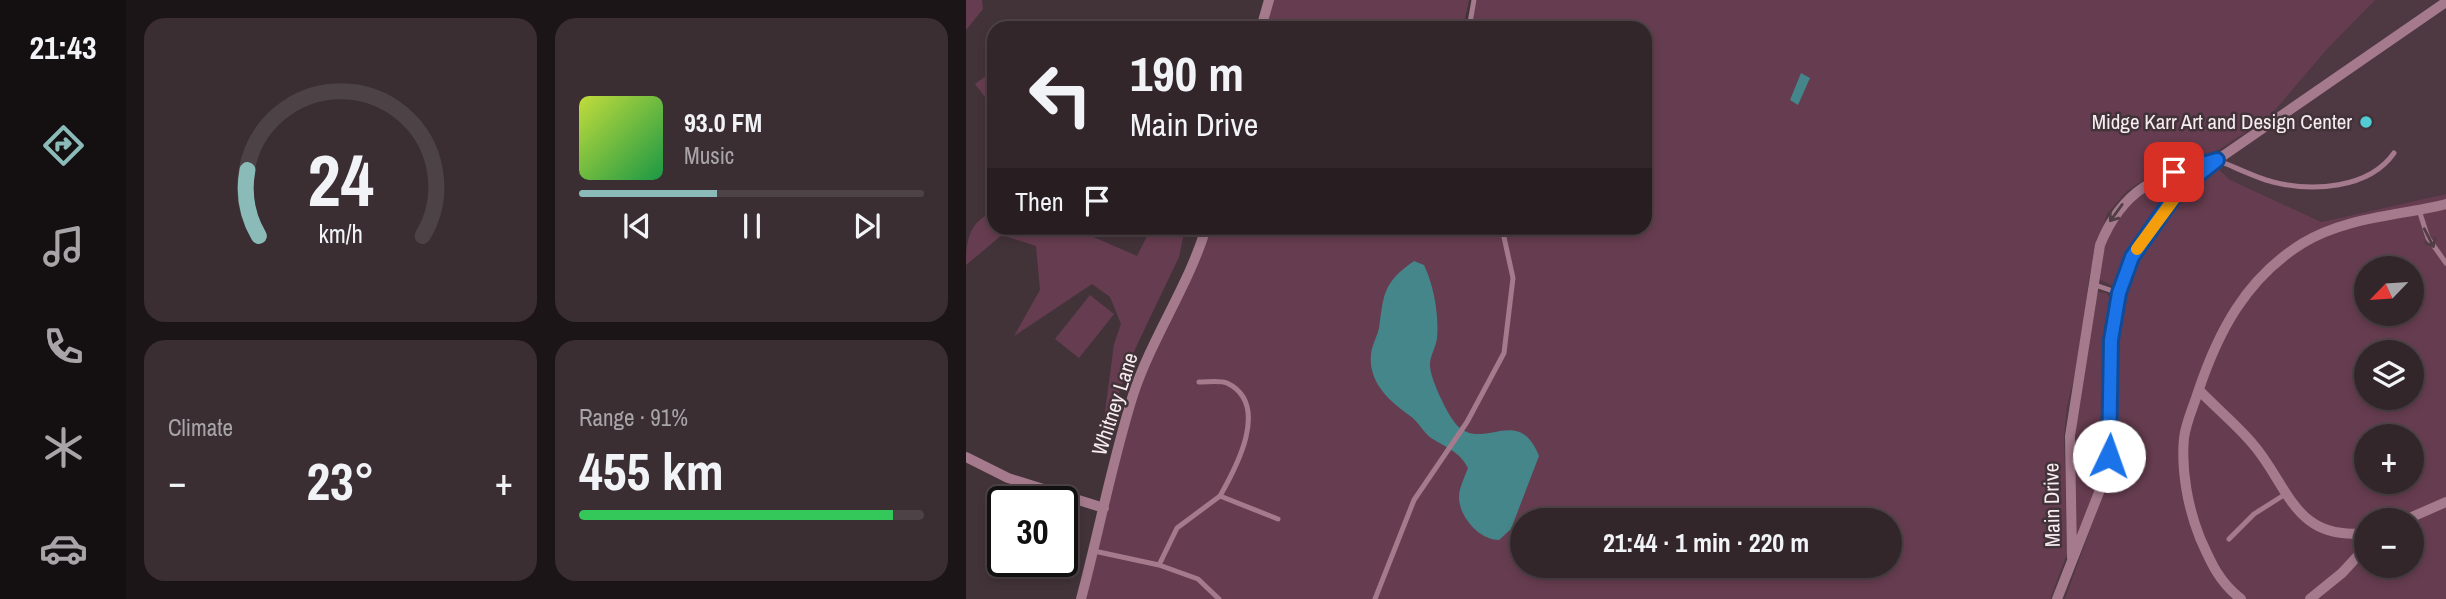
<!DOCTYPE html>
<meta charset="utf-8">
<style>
body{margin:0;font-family:"Archivo Narrow",sans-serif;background:#3a2e33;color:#f1f3f6;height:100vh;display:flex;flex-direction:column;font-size:26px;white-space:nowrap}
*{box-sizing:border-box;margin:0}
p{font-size:23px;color:#a8a5a9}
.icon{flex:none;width:38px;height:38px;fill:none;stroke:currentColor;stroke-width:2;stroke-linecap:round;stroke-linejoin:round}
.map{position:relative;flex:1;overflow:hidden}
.side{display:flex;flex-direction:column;gap:18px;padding:18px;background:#1c1518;width:840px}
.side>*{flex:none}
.guide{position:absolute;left:21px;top:21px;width:665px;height:214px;border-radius:21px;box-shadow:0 4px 10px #0003,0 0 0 2px #4d4347;background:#32262b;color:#f1f3f6;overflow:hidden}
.needle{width:46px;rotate:245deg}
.fabs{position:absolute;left:1388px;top:256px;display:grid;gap:14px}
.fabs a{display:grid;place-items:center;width:70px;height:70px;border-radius:50%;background:#32262b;box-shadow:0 4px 10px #0003,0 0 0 2px #4d4347;font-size:35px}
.speed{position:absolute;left:21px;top:486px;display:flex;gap:14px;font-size:35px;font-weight:700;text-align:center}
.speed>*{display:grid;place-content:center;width:91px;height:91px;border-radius:50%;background:#32262b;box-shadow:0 4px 10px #0003,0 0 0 2px #4d4347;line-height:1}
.speed .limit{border:4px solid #111;border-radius:10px;background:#fff;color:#111}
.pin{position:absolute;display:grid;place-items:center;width:60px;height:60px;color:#fff;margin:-30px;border-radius:14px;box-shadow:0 4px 10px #0006}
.me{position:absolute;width:77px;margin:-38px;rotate:3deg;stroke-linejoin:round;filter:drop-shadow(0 0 5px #0008)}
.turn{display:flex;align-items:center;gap:24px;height:147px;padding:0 28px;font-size:32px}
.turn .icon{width:91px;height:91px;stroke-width:2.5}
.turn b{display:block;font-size:49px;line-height:60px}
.then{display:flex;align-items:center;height:66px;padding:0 28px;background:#0003;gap:14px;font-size:26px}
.big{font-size:52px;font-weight:700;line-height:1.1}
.side .card{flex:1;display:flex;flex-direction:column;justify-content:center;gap:10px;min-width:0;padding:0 24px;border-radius:21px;background:#3a2e33}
.side .dial{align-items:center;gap:0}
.dial svg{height:182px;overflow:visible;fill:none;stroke:#4d4347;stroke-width:7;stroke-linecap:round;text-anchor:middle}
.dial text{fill:#f1f3f6;stroke:none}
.song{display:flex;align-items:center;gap:21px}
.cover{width:84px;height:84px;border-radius:10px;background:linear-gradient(135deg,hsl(70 70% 55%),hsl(140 70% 35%))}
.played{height:7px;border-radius:4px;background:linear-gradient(90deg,#8bbbb9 40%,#4d4347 40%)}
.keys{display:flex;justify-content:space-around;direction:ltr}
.heat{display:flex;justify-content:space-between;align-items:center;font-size:38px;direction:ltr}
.charge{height:10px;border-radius:5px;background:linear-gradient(90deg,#34c759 91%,#4d4347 0)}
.side .tiles{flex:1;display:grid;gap:18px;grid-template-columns:repeat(2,1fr)}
.trip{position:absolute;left:544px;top:508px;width:392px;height:70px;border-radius:35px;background:#32262b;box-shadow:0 4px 10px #0003,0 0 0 2px #4d4347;font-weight:700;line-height:70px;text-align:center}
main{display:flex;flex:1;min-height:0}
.menu{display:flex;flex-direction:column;width:126px;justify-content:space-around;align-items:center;background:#140f11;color:#a8a5a9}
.menu .icon{width:49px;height:49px}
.menu .selected{color:#8bbbb9}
.menu b{font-size:32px;color:#f1f3f6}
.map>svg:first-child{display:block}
.built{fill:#4e3842}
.green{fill:#663d50;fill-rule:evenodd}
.water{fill:#44868a}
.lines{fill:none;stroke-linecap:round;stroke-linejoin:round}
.lane{stroke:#a47a8c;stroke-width:5}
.street{stroke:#a47a8c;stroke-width:10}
.oneway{stroke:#513e45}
.route-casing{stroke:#114b97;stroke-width:18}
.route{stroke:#1a73e8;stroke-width:12}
.slow{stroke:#f59e0b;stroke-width:12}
.poi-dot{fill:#51ccd2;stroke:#423339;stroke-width:2.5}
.labels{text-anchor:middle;stroke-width:5;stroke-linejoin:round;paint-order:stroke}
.poi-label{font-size:21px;fill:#f7edf1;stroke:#423339;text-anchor:end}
.street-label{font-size:21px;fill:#f7edf1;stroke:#423339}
</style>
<main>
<nav class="menu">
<b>21:43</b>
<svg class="icon selected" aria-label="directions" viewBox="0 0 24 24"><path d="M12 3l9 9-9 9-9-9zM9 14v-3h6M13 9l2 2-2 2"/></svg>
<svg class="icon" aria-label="music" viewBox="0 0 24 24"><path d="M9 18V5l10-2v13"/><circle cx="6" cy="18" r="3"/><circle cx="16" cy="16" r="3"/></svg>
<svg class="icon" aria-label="phone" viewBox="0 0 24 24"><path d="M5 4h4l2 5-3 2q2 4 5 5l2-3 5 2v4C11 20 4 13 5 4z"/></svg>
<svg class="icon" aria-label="climate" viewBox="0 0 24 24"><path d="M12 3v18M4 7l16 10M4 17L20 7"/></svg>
<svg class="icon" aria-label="car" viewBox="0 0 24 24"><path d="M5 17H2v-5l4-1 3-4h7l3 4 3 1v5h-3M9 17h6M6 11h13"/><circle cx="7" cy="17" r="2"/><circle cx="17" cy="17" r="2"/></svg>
</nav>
<section class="side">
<div class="tiles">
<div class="card dial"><svg viewBox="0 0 100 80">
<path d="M14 69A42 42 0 1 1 86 69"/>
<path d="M14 69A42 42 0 0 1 9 40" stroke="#8bbbb9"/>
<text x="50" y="56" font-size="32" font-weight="700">24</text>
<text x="50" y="72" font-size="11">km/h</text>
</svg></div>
<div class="card">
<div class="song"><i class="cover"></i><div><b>93.0 FM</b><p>Music</p></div></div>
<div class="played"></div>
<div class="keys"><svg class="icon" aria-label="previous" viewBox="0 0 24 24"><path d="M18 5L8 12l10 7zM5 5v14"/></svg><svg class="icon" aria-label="pause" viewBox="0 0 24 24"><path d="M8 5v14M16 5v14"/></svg><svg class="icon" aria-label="next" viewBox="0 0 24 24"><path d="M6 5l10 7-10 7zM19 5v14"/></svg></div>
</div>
<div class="card"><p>Climate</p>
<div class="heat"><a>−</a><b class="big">23°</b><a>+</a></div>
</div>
<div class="card"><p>Range · 91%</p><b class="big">455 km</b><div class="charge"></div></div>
</div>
</section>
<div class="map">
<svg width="1480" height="599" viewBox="0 0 1480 599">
<rect width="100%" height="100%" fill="#423339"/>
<!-- built -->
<path class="built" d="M1323,0H1480V194L1355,222L1148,599H1061L1112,194Z"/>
<!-- green -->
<path class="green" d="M0,0H16L17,9L0,30Z
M303,0H503L497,28H295Z
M511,0H1409L1361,49L1303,117L1254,149L1182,177L1161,191L1141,214L1123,277L1114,355L1101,406L1098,435L1101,554L1084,599H115L167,395L240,228H679V28H504ZM556,520H924V565H556Z
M28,70V109L9,84Z
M1237,166L1219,180L1152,282L1145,285L1133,279L1135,254L1144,227L1174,190Z
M1251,168L1264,180L1355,222L1480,194V599H1099L1141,483L1149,357L1157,291L1168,261L1212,197L1222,186ZM1400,268H1446V313H1400ZM1400,352H1446V397H1400ZM1400,436H1446V481H1400ZM1400,520H1446V565H1400Z
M28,212V228H107L171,256L185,228H219L213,257L170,347L135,442L148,344L155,324L144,297L126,284L48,336L74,290L70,246L36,235L0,265C0,241 3,221 28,212Z
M1132,292L1141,293L1147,305L1141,454L1109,548L1110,420L1128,295Z
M124,295L148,314L113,358L89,339Z"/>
<!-- water -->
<path class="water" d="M835,73L844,78L832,105L824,100Z
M448,261L458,265C468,286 473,315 471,338C470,347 464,356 464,364C463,377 481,413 489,423C515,455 552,402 573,456L545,529L533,540C513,540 492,516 493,495C494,486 499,476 502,468C493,451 481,448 465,438C457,432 452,421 443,415C423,401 402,382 405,354C406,345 411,337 413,328C418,293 417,283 448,261Z"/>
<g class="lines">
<!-- lane -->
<path class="lane" d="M503,28L508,0
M1251,160C1269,167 1288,177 1307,182C1346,192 1403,189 1428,153
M1453,210L1462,238L1480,263
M1126,284L1153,293
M233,382C242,382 254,380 261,383C305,404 270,468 254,496
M1263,539L1288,514L1318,495
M128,551L193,565L232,579L253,599
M193,565L211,528L254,496L312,519
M409,599L448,500L501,422L538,353L547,278L536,228"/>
<!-- street -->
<path class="street" d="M295,28L303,0
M1233,390C1250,408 1270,424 1286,443C1323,485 1327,541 1400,533
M0,457L42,478L138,508
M1439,520L1480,502
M1106,558L1104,436L1134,245C1157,188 1190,176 1247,161
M115,599C133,531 146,462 167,395C186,337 222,287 240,228
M1091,599L1141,472L1145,441V340L1153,293L1166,257L1212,191L1251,160L1480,2
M1275,599C1253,582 1245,563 1234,538C1222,508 1215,471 1218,438C1220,422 1227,408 1232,392C1252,332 1280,278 1337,243C1380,217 1432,216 1480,204
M1344,599L1376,573L1400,547"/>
</g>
<!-- one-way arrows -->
<defs><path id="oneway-shaft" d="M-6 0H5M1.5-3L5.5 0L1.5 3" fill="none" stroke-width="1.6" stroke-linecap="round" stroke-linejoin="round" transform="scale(1.75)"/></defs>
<g class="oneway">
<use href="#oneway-shaft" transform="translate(1150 213) rotate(126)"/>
<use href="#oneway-shaft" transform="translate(1463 238) rotate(63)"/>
</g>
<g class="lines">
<defs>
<path id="route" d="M1143,456L1145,340L1153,293L1166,257L1212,191L1251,160L1208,172"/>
</defs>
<!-- route casing -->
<use href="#route" class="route-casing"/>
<!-- route -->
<use href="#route" class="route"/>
<!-- slow -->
<path class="slow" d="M1171,249L1216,188"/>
</g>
<!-- markers -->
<circle class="poi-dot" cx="1400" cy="122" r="7"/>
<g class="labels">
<!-- poi labels -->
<g class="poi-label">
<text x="1386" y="129">Midge Karr Art and Design Center</text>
</g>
<!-- street labels -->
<g class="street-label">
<text transform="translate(149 404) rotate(-72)" y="7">Whitney Lane</text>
<text transform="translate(1086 505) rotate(-91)" y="7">Main Drive</text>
</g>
</g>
</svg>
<div class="fabs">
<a><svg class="needle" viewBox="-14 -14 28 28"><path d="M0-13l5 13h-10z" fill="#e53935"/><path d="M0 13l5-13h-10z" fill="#a8a5a9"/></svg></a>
<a><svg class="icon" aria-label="layers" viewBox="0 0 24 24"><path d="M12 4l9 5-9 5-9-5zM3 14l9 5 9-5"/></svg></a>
<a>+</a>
<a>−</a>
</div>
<div class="speed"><div class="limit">30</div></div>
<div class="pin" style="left:1208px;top:172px;background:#d93025"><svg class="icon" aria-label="arrive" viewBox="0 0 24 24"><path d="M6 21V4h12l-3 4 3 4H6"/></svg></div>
<svg class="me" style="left:1143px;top:456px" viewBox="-20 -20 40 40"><circle r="19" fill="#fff"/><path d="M0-13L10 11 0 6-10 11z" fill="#1a73e8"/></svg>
<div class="trip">21:44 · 1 min · 220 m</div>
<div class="guide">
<div class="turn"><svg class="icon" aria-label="left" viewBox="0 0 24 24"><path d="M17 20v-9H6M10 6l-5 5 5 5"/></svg><div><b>190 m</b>Main Drive</div></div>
<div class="then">Then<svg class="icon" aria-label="arrive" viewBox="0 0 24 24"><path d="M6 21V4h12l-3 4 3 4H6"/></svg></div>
</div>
</div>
</main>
